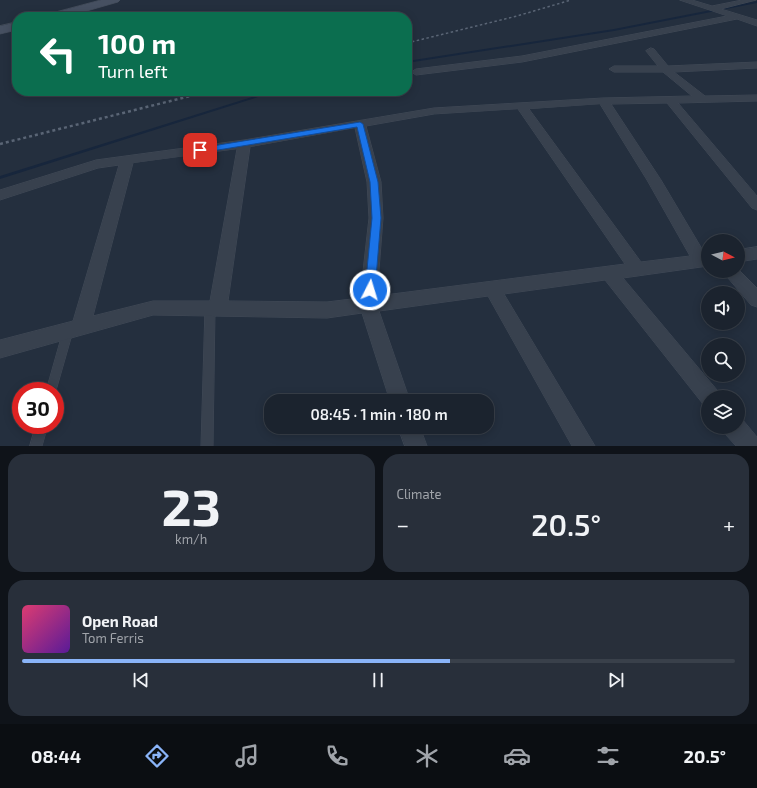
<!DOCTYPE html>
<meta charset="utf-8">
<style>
body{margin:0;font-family:"Exo 2",sans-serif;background:#282f3a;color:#f1f3f6;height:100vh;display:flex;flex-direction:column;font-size:15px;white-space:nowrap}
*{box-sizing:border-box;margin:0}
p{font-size:13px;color:#a0a4aa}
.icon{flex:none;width:22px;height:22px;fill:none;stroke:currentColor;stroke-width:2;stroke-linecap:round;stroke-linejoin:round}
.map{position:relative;height:446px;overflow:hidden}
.panel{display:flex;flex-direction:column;gap:8px;padding:8px;background:#0f1319;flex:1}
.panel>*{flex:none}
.top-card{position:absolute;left:12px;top:12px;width:400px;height:84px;border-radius:16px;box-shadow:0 2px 10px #0003,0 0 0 1px #39404a;background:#0b6e4f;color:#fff;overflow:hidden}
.needle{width:26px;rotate:97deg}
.tools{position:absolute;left:701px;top:234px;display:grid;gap:8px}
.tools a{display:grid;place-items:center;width:44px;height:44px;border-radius:50%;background:#1b232e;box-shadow:0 2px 10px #0003,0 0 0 1px #39404a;font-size:20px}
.speed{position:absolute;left:12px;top:382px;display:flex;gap:8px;font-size:20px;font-weight:700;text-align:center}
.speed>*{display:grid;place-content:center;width:52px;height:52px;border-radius:50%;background:#1b232e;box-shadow:0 2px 10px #0003,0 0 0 1px #39404a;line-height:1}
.speed .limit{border:6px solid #d22;background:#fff;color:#111}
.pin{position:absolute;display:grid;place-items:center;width:34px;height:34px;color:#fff;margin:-17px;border-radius:8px;box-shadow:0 2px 6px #0006}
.me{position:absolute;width:44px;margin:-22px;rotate:5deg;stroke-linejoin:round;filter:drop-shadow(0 0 3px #0008)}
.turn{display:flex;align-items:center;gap:14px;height:84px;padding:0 20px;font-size:18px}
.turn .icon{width:52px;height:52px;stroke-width:2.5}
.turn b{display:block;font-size:28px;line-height:34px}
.big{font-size:30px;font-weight:600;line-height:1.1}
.panel .widget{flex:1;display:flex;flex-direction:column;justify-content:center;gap:6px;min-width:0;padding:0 14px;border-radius:16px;background:#282f3a}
.panel .dial{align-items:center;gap:0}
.dial b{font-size:52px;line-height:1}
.song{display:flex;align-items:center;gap:12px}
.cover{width:48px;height:48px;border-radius:6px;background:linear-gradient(135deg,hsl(340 70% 55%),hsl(270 70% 35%))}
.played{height:4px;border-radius:2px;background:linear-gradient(90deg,#8ab4f8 60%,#39404a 60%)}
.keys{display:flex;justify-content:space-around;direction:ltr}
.heat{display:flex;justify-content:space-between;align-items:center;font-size:22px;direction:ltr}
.panel .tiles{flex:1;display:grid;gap:8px;grid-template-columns:1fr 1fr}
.widget:last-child{grid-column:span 2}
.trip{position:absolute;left:264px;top:394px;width:230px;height:40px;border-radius:16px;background:#1b232e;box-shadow:0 2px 10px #0003,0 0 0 1px #39404a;font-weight:600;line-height:40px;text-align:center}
.menu{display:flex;height:64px;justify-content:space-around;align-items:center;background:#0b0e12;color:#a0a4aa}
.menu .icon{width:28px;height:28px}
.menu .current{color:#8ab4f8}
.menu b{font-size:18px;color:#f1f3f6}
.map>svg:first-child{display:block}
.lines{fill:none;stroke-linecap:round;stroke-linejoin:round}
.stream{fill:#17263c;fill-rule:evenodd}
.lane-casing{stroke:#414a57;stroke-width:1}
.street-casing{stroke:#414a57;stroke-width:1}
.secondary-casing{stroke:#414a57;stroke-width:1}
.lane{fill:#38414e;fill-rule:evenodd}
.street{fill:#38414e;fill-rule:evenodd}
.secondary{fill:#465061;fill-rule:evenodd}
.rail-far1{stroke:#5a6575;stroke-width:1.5;stroke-dasharray:2.5 2.5;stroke-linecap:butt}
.rail{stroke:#5a6575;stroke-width:2.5;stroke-dasharray:3 3;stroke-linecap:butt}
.route{fill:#1a73e8;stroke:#114b97}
</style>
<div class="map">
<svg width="757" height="446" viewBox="0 0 757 446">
<rect width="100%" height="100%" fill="#242f3e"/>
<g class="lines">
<!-- stream -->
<path class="stream" d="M757,1V3L614,31L407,63V61L614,29Z
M271,91H277L0,179V176Z"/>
<defs>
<path id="lane" d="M210,304L213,305L215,308L213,446H201L205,308L207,305Z
M68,327L72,328L73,331L55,394V391H46L63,331L64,328Z
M36,425H48L42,446H30Z"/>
<path id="street" d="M680,0H692L712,6L742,0H756L721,9L757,20V26L737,19L522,62L416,75L411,72L416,69L522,56L727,16Z
M651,48L654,49L668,66L757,62V68L674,72L705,96L757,95V101L678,103L757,196V210L752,208L667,103L611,104L661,180L705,254H708V266L623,278L717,390L720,397H708V406L703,404L605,280L504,294L595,446H572L488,296L379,311L410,401H390L362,313L327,318L153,315L0,358V340L73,321L119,165L98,168L0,200V190L96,160L244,140L434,108L603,98L692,96L663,72H614L609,69L614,66H658L646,51ZM600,104L647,180L690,256L641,262L529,109ZM518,109L625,264L377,296L383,218L381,182L366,126L434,114ZM355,128L367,182L369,218L360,298L327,302L228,301L250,147ZM237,149L210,301H153L93,316L133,163Z
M757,247V259L738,262V250Z
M738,269L757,288V307L751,305L722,271H738Z
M738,418L742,419L757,437V446H736L726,435L723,427H738Z
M398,427H420L427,446H405Z"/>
<path id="secondary" d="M101,0H120L118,2L66,17H47L49,14Z
M17,22V30L0,34V26Z"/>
</defs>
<!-- lane casing -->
<use href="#lane" class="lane-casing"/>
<!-- street casing -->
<use href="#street" class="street-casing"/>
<!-- secondary casing -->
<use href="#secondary" class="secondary-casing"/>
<!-- lane -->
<use href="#lane" class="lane"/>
<!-- street -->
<use href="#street" class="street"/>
<!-- secondary -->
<use href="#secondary" class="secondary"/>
<!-- rail-far1 -->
<path class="rail-far1" d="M407,43L517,16L571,0"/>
<!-- rail -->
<path class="rail" d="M0,144L210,91"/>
</g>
<!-- route -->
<path class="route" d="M360,122L363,124L378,182L381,218L375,290L370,294L365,290L372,218L370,182L357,127L200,153L197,150L200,148Z"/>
</svg>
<div class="tools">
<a><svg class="needle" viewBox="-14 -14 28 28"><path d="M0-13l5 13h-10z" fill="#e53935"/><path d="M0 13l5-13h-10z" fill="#a0a4aa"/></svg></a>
<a><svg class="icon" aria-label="sound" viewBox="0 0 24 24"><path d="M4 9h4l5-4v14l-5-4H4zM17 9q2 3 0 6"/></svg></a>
<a><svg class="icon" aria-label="search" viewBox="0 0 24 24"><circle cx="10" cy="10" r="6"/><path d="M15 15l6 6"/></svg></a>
<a><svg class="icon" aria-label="layers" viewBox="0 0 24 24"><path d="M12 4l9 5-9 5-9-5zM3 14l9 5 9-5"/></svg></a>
</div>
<div class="speed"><div class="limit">30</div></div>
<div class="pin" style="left:200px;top:150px;background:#d93025"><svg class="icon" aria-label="arrive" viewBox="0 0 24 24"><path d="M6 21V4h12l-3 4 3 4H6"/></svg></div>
<svg class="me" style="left:370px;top:290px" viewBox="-20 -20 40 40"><circle r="17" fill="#1a73e8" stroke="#fff" stroke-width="3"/><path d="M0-11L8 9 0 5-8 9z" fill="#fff"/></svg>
<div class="trip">08:45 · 1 min · 180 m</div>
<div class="top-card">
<div class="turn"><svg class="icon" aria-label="left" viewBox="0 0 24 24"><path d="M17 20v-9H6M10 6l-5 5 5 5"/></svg><div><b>100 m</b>Turn left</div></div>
</div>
</div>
<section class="panel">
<div class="tiles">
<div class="widget dial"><b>23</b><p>km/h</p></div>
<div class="widget"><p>Climate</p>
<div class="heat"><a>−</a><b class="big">20.5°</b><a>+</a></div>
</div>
<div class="widget">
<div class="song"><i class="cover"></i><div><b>Open Road</b><p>Tom Ferris</p></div></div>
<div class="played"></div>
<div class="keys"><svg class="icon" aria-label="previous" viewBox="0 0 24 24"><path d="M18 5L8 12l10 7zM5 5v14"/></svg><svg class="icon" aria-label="pause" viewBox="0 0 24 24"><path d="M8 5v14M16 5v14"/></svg><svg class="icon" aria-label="next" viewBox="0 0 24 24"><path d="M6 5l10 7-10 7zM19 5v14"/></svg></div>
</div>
</div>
</section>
<nav class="menu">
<b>08:44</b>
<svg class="icon current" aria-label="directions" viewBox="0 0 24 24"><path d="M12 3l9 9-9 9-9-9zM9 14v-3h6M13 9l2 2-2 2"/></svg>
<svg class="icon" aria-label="music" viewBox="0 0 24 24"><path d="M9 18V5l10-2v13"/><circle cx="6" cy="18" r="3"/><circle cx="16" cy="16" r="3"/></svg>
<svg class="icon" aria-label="phone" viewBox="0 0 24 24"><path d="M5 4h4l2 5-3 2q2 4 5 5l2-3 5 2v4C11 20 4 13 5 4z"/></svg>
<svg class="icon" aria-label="climate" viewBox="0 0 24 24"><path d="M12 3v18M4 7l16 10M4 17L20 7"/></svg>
<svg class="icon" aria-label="car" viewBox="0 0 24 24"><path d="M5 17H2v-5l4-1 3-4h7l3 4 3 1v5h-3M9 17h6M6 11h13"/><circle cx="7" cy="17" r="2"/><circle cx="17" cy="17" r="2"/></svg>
<svg class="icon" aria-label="filters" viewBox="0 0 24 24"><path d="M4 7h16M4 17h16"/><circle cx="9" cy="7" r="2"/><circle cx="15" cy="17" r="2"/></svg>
<b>20.5°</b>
</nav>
